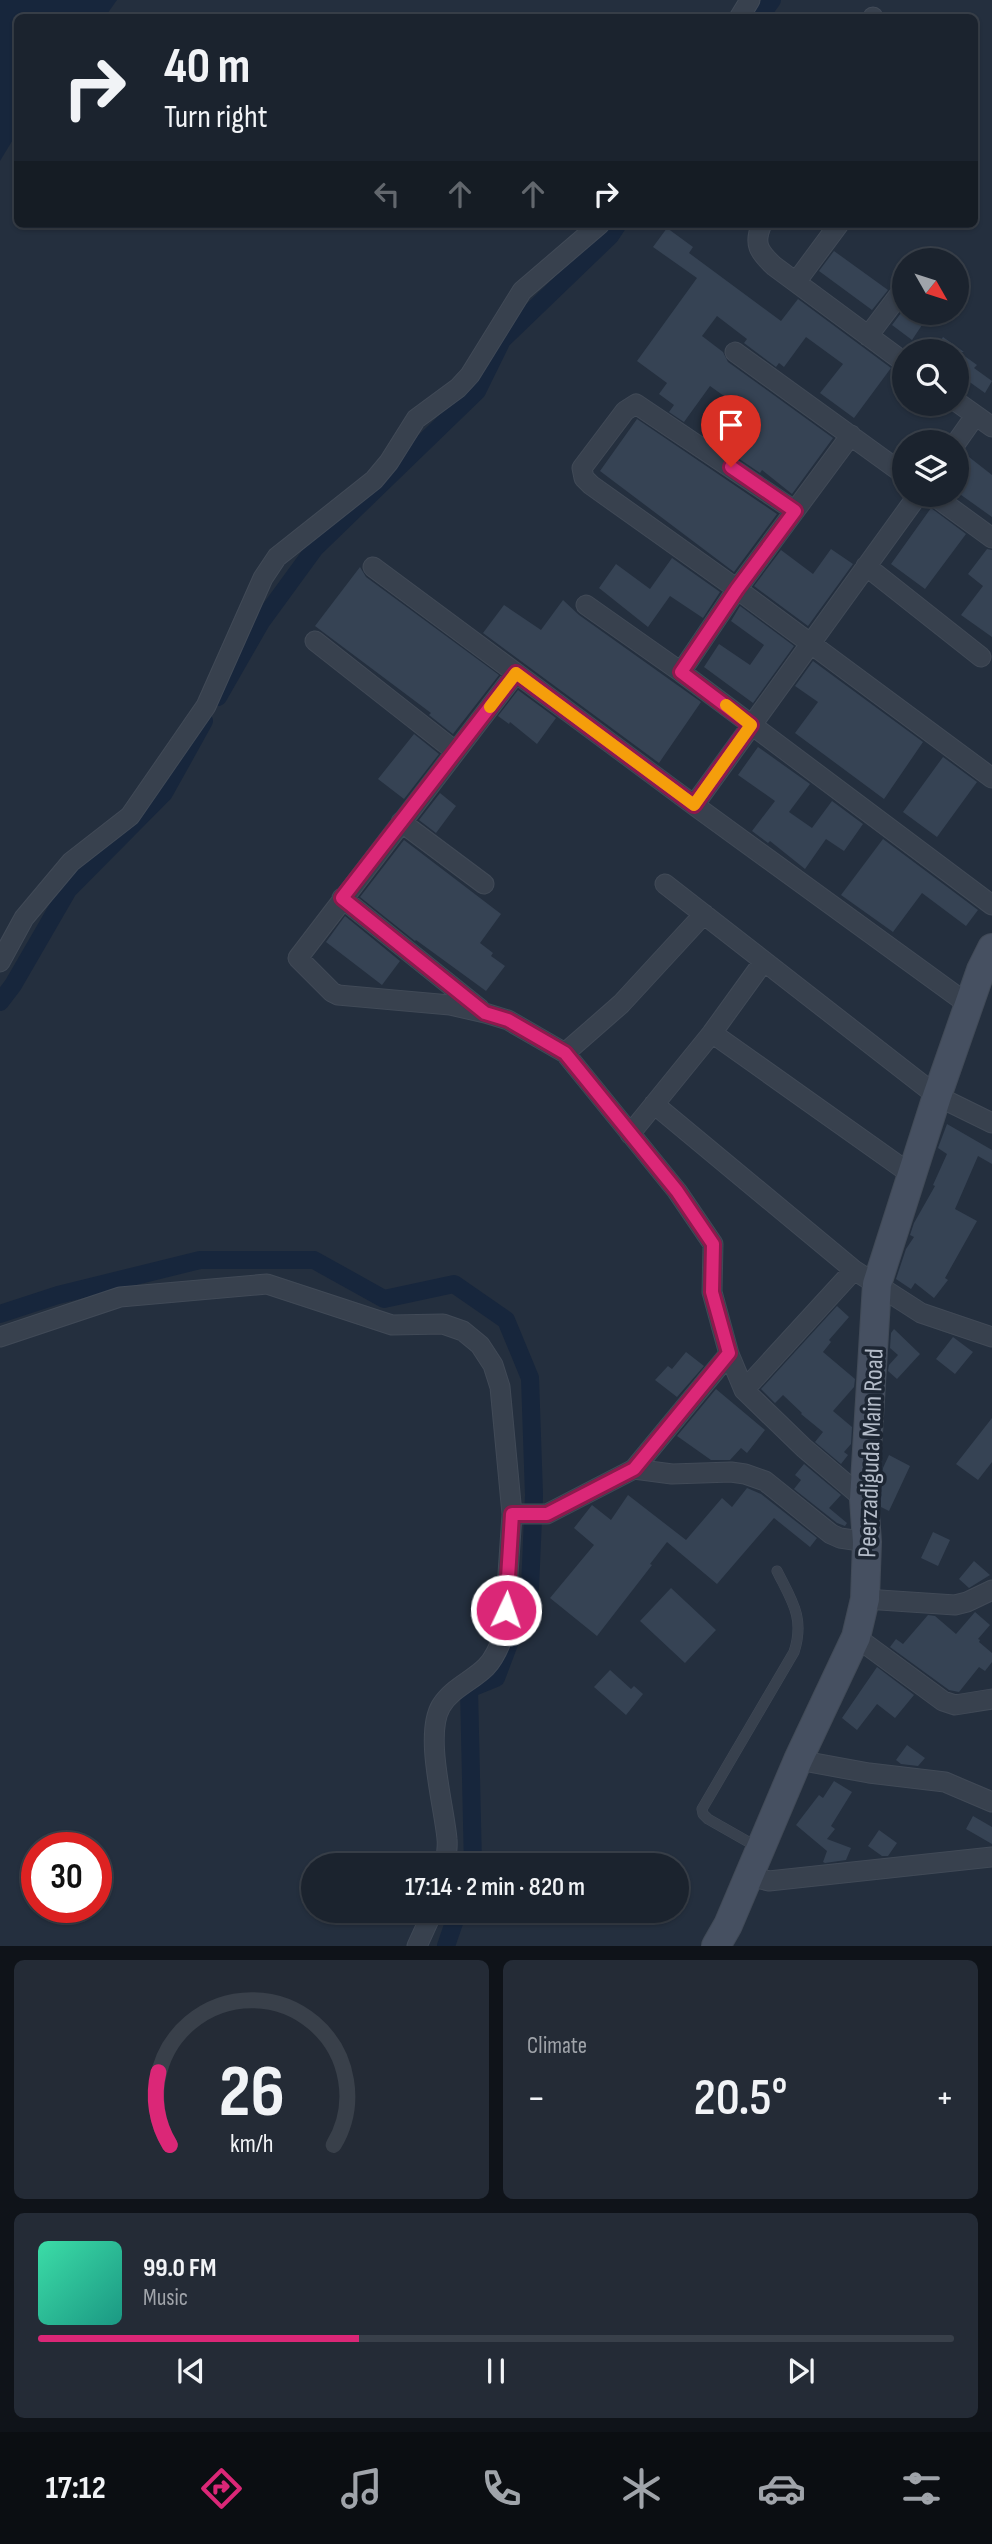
<!DOCTYPE html>
<meta charset="utf-8">
<style>
body{margin:0;font-family:"Sofia Sans Condensed",sans-serif;background:#242b36;color:#f1f3f6;height:100vh;display:flex;flex-direction:column;font-size:26px;white-space:nowrap}
*{box-sizing:border-box;margin:0}
p{font-size:23px;color:#a0a4aa}
.icon{flex:none;width:38px;height:38px;fill:none;stroke:currentColor;stroke-width:2;stroke-linecap:round;stroke-linejoin:round}
.map{position:relative;height:1946px;overflow:hidden}
.side{display:flex;flex-direction:column;gap:14px;padding:14px;background:#0f1319;flex:1}
.side>*{flex:none}
.top-card{position:absolute;left:14px;top:14px;width:964px;height:214px;border-radius:10px;box-shadow:0 2px 5px #0004,0 0 0 2px #39404a;background:#1b232e;color:#f1f3f6;overflow:hidden}
.needle{width:46px;rotate:129deg}
.controls{position:absolute;left:892px;top:248px;display:grid;gap:14px}
.controls a{display:grid;place-items:center;width:77px;height:77px;border-radius:50%;background:#1b232e;box-shadow:0 2px 5px #0004,0 0 0 2px #39404a;font-size:35px}
.speed{position:absolute;left:21px;top:1832px;display:flex;gap:14px;font-size:35px;font-weight:700;text-align:center}
.speed>*{display:grid;place-content:center;width:91px;height:91px;border-radius:50%;background:#1b232e;box-shadow:0 2px 5px #0004,0 0 0 2px #39404a;line-height:1}
.speed .limit{border:10px solid #d22;background:#fff;color:#111}
.pin{position:absolute;display:grid;place-items:center;width:60px;height:60px;color:#fff;margin:-72px -30px;border-radius:50% 50% 50% 0;rotate:-45deg;box-shadow:0 0 7px #0007}
.pin .icon{rotate:45deg}
.me{position:absolute;width:77px;margin:-38px;rotate:3deg;stroke-linejoin:round;filter:drop-shadow(0 0 5px #0008)}
.turn{display:flex;align-items:center;gap:24px;height:147px;padding:0 35px;font-size:32px}
.turn .icon{width:91px;height:91px;stroke-width:2.5}
.turn b{display:block;font-size:49px;line-height:60px}
.lanes{display:flex;align-items:center;height:66px;padding:0 35px;background:#0003;justify-content:center;gap:35px;direction:ltr}
.lanes .off{opacity:.35}
.big{font-size:52px;font-weight:600;line-height:1.1}
.side .tile{flex:1;display:flex;flex-direction:column;justify-content:center;gap:10px;min-width:0;padding:0 24px;border-radius:10px;background:#242b36}
.side .dial{align-items:center;gap:0}
.dial svg{height:182px;overflow:visible;fill:none;stroke:#39404a;stroke-width:7;stroke-linecap:round;text-anchor:middle}
.dial text{fill:#f1f3f6;stroke:none}
.song{display:flex;align-items:center;gap:21px}
.cover{width:84px;height:84px;border-radius:10px;background:linear-gradient(135deg,hsl(160 70% 55%),hsl(170 70% 35%))}
.played{height:7px;border-radius:4px;background:linear-gradient(90deg,#db2777 35%,#39404a 35%)}
.keys{display:flex;justify-content:space-around;direction:ltr}
.heat{display:flex;justify-content:space-between;align-items:center;font-size:38px;direction:ltr}
.side .tiles{flex:1;display:grid;gap:14px;grid-template-columns:1fr 1fr}
.tile:last-child{grid-column:span 2}
.trip{position:absolute;left:301px;top:1853px;width:388px;height:70px;border-radius:35px;background:#1b232e;box-shadow:0 2px 5px #0004,0 0 0 2px #39404a;font-weight:600;line-height:70px;text-align:center}
.dock{display:flex;height:112px;justify-content:space-around;align-items:center;background:#0b0e12;color:#a0a4aa}
.dock .icon{width:49px;height:49px}
.dock .selected{color:#db2777}
.dock b{font-size:32px;color:#f1f3f6}
.map>svg:first-child{display:block}
.water{fill:#17263c}
.lines{fill:none;stroke-linecap:round;stroke-linejoin:round}
.canal{stroke:#17263c;stroke-width:18}
.building{fill:#364354}
.lane-casing{stroke:#414a57;stroke-width:11}
.street-casing{stroke:#414a57;stroke-width:21}
.secondary-casing{stroke:#414a57;stroke-width:30}
.lane{stroke:#38414e;stroke-width:10}
.street{stroke:#38414e;stroke-width:19}
.secondary{stroke:#465061;stroke-width:28}
.route-casing{stroke:#8e194d;stroke-width:18}
.route{stroke:#db2777;stroke-width:12}
.slow{stroke:#f59e0b;stroke-width:12}
.labels{text-anchor:middle;stroke-width:7;stroke-linejoin:round;paint-order:stroke}
.street-label{font-size:26px;fill:#b4bcc9;stroke:#1d2633}
</style>
<div class="map">
<svg width="992" height="1946" viewBox="0 0 992 1946">
<rect width="100%" height="100%" fill="#242f3e"/>
<!-- water -->
<path class="water" d="M0,0H117L105,17L18,18L17,133L0,161Z"/>
<g class="lines">
<!-- canal -->
<path class="canal" d="M759,18L772,0
M218,697L261,622L315,548L477,391L502,340L610,236L618,224
M0,1002L13,985L68,890L164,793L204,721
M0,1314L58,1295L200,1260H314L384,1299L454,1284L506,1320L530,1378L534,1495L530,1588L496,1678L469,1689L473,1866
M446,1946L458,1911"/>
</g>
<!-- building -->
<path class="building" d="M667,228L693,247L689,253L781,321L798,299L891,368L854,418L820,393L843,364L806,337L784,367L779,363L776,367L744,343L747,339L717,316L702,336L723,352L728,362L833,438L792,494L762,470L760,473L707,437L711,433L708,431L731,401L710,386L684,422L669,412L674,405L659,394L667,383L637,361L697,278L653,247Z
M834,251L888,290L872,310L819,271Z
M901,313H930L912,340L892,325Z
M943,337L964,352H959L977,365L974,368L992,381L985,393L957,373V352H933Z
M637,419L777,514L734,572L600,471Z
M969,457L992,475V517L957,492V473Z
M931,508L966,534L925,589L891,564Z
M831,549L853,564L808,626L754,586L781,550L813,574Z
M987,549L992,550V637L961,615L983,586L968,574Z
M672,558L720,592L703,618L670,596L648,627L599,588L616,564L650,589Z
M360,567L366,577L499,675L453,734L429,715L431,713L315,626Z
M563,600L579,615L701,702L659,763L483,633L504,605L541,630Z
M740,606L794,646L753,703L704,667L719,644L750,665L764,645L731,621Z
M813,661L923,742L884,799L795,733L818,702L795,686Z
M518,690L556,718L537,744L510,722L509,724L498,716Z
M414,734L439,754L404,799L378,779Z
M758,747L810,784L789,812L812,828L832,801L863,824L844,851L826,839L805,869L770,841L768,843L752,831L775,801L738,775Z
M943,757L977,782L937,837L903,812Z
M440,793L456,806L436,833L419,820Z
M883,839L978,910L966,926L922,893L893,932L841,895Z
M404,840L501,914L480,943L493,953L491,956L505,966L486,991L416,940L415,941L360,897Z
M345,916L400,961L382,985L326,942Z
M947,1124L992,1150V1164L978,1156L955,1209L977,1221L945,1278L948,1280L934,1298L915,1283L911,1289L896,1279L906,1249L914,1237L910,1235L914,1223L935,1186L933,1185L947,1154L938,1148Z
M837,1306L849,1317L829,1340L831,1342L823,1352L855,1379L854,1387L833,1411L852,1427L851,1444L844,1452L848,1455L841,1464L815,1442L823,1432L801,1414L802,1413L783,1395L775,1403L761,1389Z
M894,1329L920,1354L897,1379L888,1371L889,1365L898,1355L890,1348L891,1333Z
M953,1337L973,1352L955,1374L936,1359Z
M686,1352L704,1366L677,1397L655,1380L668,1366L672,1369Z
M716,1389L765,1430L747,1453L741,1448L730,1460H711L677,1436Z
M992,1418V1462L978,1480L956,1464Z
M889,1455L910,1466L889,1511L881,1507V1499L883,1468Z
M804,1464L841,1495L829,1508L847,1523L845,1526L837,1523L794,1489L801,1480L795,1475Z
M747,1488L761,1494L817,1538L810,1547L774,1518L717,1584L667,1542L650,1564L652,1565L597,1636L550,1598L594,1545L574,1528L592,1505L611,1520L628,1495L686,1540L722,1498L732,1507Z
M933,1532L950,1540L938,1566L921,1558Z
M974,1561L990,1575L969,1588L959,1579Z
M671,1588L716,1630L685,1663L640,1621Z
M975,1612L990,1625L978,1639L980,1640L979,1642L992,1653V1662L985,1671L979,1667L959,1692L949,1690L890,1647L896,1639L903,1644L928,1615L935,1616L956,1634Z
M877,1667L914,1695L895,1718L877,1704L857,1730L842,1718Z
M610,1670L631,1689L634,1686L643,1694L626,1715L594,1687Z
M907,1745L925,1758L918,1766L901,1764L896,1760Z
M834,1781L852,1792L831,1826L835,1829L827,1839L851,1848L846,1860L825,1863L823,1862L827,1851L796,1825L819,1795L823,1798Z
M973,1816L992,1827V1844L966,1829Z
M879,1830L897,1843L888,1856H882L868,1846Z"/>
<g class="lines">
<defs>
<path id="lane" d="M759,1848L708,1819L703,1814L702,1809L794,1652C805,1618 792,1601 777,1571"/>
<path id="street" d="M739,18L750,0
M873,18V17
M762,224C753,244 759,252 774,266L905,363
M796,282L839,224
M868,336L905,287
M735,352L905,475
M957,402L992,427
M956,443L975,416
M933,495L992,538
M795,511L636,404L625,411L582,468L584,478L591,485L737,589L992,778
M866,566L981,657
M373,567L694,805L969,1005
M586,605L681,672L992,905
M315,641L455,751
M681,672L737,589L851,435
M516,673L298,958L332,992L338,995L450,1005L485,1013L508,1020L565,1053L677,1191L713,1244L712,1292L729,1354L744,1390L804,1448L864,1499
M694,805L918,495
M401,822L484,884
M665,884L937,1096L992,1123
M342,898L480,1009
M0,962L24,918L71,862L130,816L206,706L263,578L277,557L374,480L389,462L416,419L458,388L470,375L522,291L600,224
M712,1033L912,1175
M565,1053L621,1004L704,914
M654,1104L854,1270L921,1313L992,1337
M630,1134L712,1033L764,961
M0,1337L120,1297L267,1284L392,1325L443,1324L463,1331L480,1345L493,1365L500,1387L512,1514L504,1634C500,1645 495,1658 486,1667C472,1681 452,1688 441,1706C424,1735 444,1805 447,1839C448,1847 446,1857 445,1866
M744,1390L854,1270
M634,1469L672,1474L731,1472L745,1474L765,1481L831,1534L840,1538L867,1542
M512,1514H547L634,1469L729,1354
M865,1599L955,1605L967,1602L992,1590
M856,1637L943,1701L955,1705L992,1699
M798,1760L869,1773L945,1782L992,1802
M748,1876L769,1881L992,1857
M417,1946L433,1911"/>
<path id="secondary" d="M716,1946L728,1925L798,1760L856,1637L865,1599L867,1542L864,1499L877,1284L937,1096L981,970L992,948"/>
</defs>
<!-- lane casing -->
<use href="#lane" class="lane-casing"/>
<!-- street casing -->
<use href="#street" class="street-casing"/>
<!-- secondary casing -->
<use href="#secondary" class="secondary-casing"/>
<!-- lane -->
<use href="#lane" class="lane"/>
<!-- street -->
<use href="#street" class="street"/>
<!-- secondary -->
<use href="#secondary" class="secondary"/>
</g>
<g class="lines">
<defs>
<path id="route" d="M506,1610L512,1514H547L634,1469L729,1353L712,1292L713,1244L677,1191L565,1053L508,1020L485,1013L342,898L516,673L694,805L751,725L681,672L737,589L795,511L731,467"/>
</defs>
<!-- route casing -->
<use href="#route" class="route-casing"/>
<!-- route -->
<use href="#route" class="route"/>
<!-- slow -->
<path class="slow" d="M490,707L516,673L694,805L751,725L726,705"/>
</g>
<g class="labels">
<!-- street labels -->
<g class="street-label">
<text transform="translate(870 1453) rotate(-88)" y="9">Peerzadiguda Main Road</text>
</g>
</g>
</svg>
<div class="controls">
<a><svg class="needle" viewBox="-14 -14 28 28"><path d="M0-13l5 13h-10z" fill="#e53935"/><path d="M0 13l5-13h-10z" fill="#a0a4aa"/></svg></a>
<a><svg class="icon" aria-label="search" viewBox="0 0 24 24"><circle cx="10" cy="10" r="6"/><path d="M15 15l6 6"/></svg></a>
<a><svg class="icon" aria-label="layers" viewBox="0 0 24 24"><path d="M12 4l9 5-9 5-9-5zM3 14l9 5 9-5"/></svg></a>
</div>
<div class="speed"><div class="limit">30</div></div>
<div class="pin" style="left:731px;top:467px;background:#d93025"><svg class="icon" aria-label="arrive" viewBox="0 0 24 24"><path d="M6 21V4h12l-3 4 3 4H6"/></svg></div>
<svg class="me" style="left:506px;top:1610px" viewBox="-20 -20 40 40"><circle r="17" fill="#db2777" stroke="#fff" stroke-width="3"/><path d="M0-11L8 9 0 5-8 9z" fill="#fff"/></svg>
<div class="trip">17:14 · 2 min · 820 m</div>
<div class="top-card">
<div class="turn"><svg class="icon" aria-label="right" viewBox="0 0 24 24"><path d="M7 20v-9h11M14 6l5 5-5 5"/></svg><div><b>40 m</b>Turn right</div></div>
<div class="lanes"><svg class="icon off" aria-label="left" viewBox="0 0 24 24"><path d="M17 20v-9H6M10 6l-5 5 5 5"/></svg><svg class="icon off" aria-label="ahead" viewBox="0 0 24 24"><path d="M12 20V5M6 11l6-6 6 6"/></svg><svg class="icon off" aria-label="ahead" viewBox="0 0 24 24"><path d="M12 20V5M6 11l6-6 6 6"/></svg><svg class="icon" aria-label="right" viewBox="0 0 24 24"><path d="M7 20v-9h11M14 6l5 5-5 5"/></svg></div>
</div>
</div>
<section class="side">
<div class="tiles">
<div class="tile dial"><svg viewBox="0 0 100 80">
<path d="M14 69A42 42 0 1 1 86 69"/>
<path d="M14 69A42 42 0 0 1 9 37" stroke="#db2777"/>
<text x="50" y="56" font-size="32" font-weight="700">26</text>
<text x="50" y="72" font-size="11">km/h</text>
</svg></div>
<div class="tile"><p>Climate</p>
<div class="heat"><a>−</a><b class="big">20.5°</b><a>+</a></div>
</div>
<div class="tile">
<div class="song"><i class="cover"></i><div><b>99.0 FM</b><p>Music</p></div></div>
<div class="played"></div>
<div class="keys"><svg class="icon" aria-label="previous" viewBox="0 0 24 24"><path d="M18 5L8 12l10 7zM5 5v14"/></svg><svg class="icon" aria-label="pause" viewBox="0 0 24 24"><path d="M8 5v14M16 5v14"/></svg><svg class="icon" aria-label="next" viewBox="0 0 24 24"><path d="M6 5l10 7-10 7zM19 5v14"/></svg></div>
</div>
</div>
</section>
<nav class="dock">
<b>17:12</b>
<svg class="icon selected" aria-label="directions" viewBox="0 0 24 24"><path d="M12 3l9 9-9 9-9-9zM9 14v-3h6M13 9l2 2-2 2"/></svg>
<svg class="icon" aria-label="music" viewBox="0 0 24 24"><path d="M9 18V5l10-2v13"/><circle cx="6" cy="18" r="3"/><circle cx="16" cy="16" r="3"/></svg>
<svg class="icon" aria-label="phone" viewBox="0 0 24 24"><path d="M5 4h4l2 5-3 2q2 4 5 5l2-3 5 2v4C11 20 4 13 5 4z"/></svg>
<svg class="icon" aria-label="climate" viewBox="0 0 24 24"><path d="M12 3v18M4 7l16 10M4 17L20 7"/></svg>
<svg class="icon" aria-label="car" viewBox="0 0 24 24"><path d="M5 17H2v-5l4-1 3-4h7l3 4 3 1v5h-3M9 17h6M6 11h13"/><circle cx="7" cy="17" r="2"/><circle cx="17" cy="17" r="2"/></svg>
<svg class="icon" aria-label="filters" viewBox="0 0 24 24"><path d="M4 7h16M4 17h16"/><circle cx="9" cy="7" r="2"/><circle cx="15" cy="17" r="2"/></svg>
</nav>
